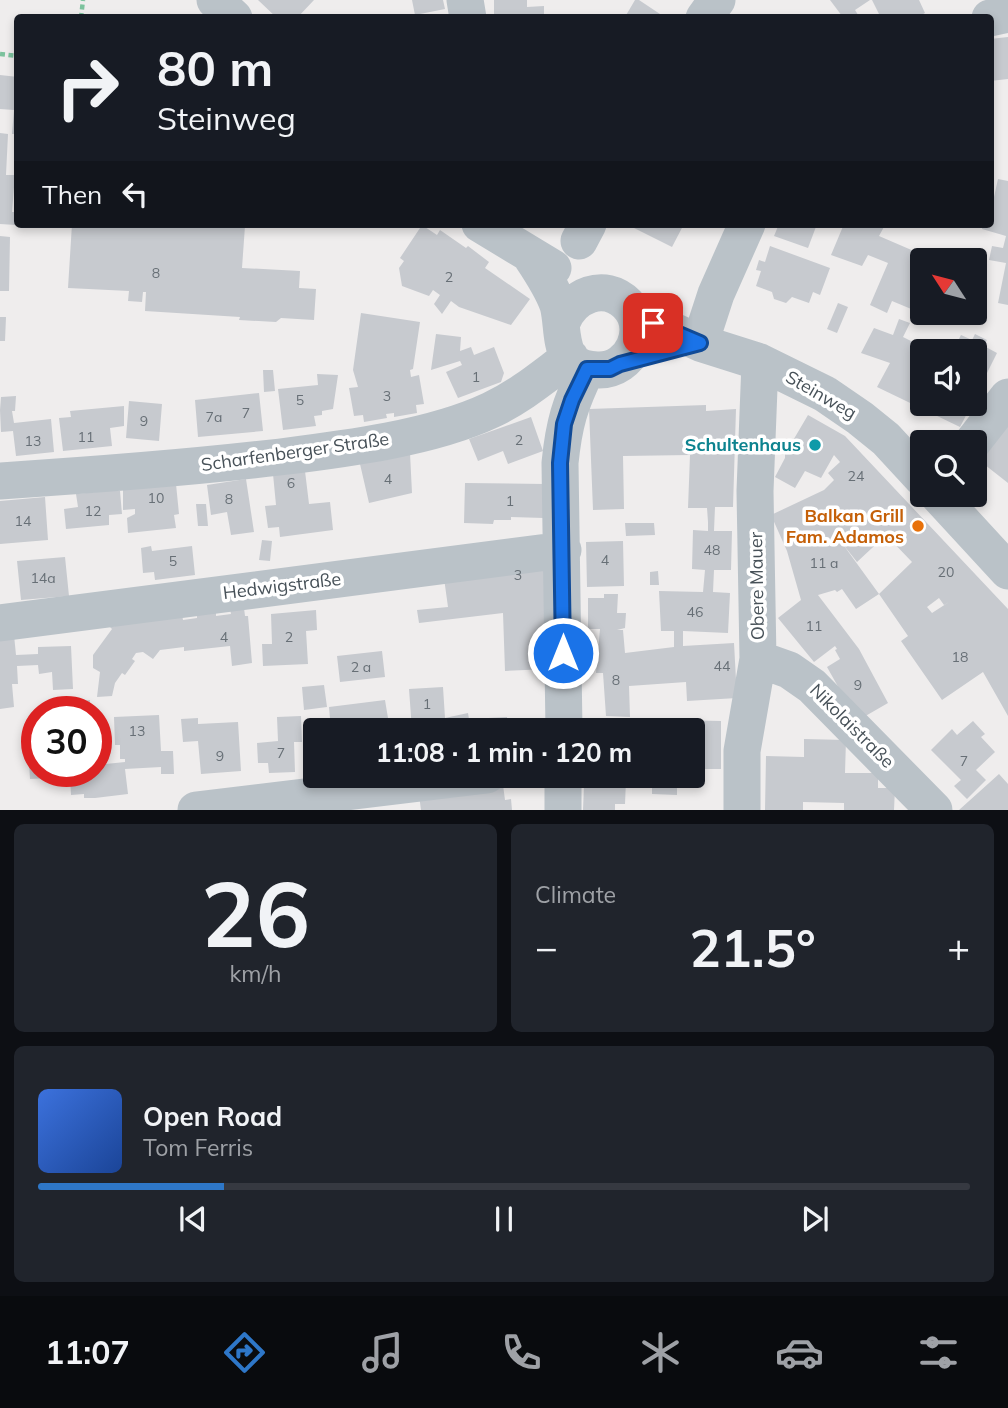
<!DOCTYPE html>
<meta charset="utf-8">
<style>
body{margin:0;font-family:Mulish,sans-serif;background:#20242c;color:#f1f3f6;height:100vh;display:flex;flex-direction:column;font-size:26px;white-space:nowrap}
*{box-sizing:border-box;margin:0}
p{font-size:23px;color:#9ea1a6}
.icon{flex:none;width:38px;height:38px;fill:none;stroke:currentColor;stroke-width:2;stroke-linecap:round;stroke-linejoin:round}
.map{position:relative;height:810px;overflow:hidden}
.sheet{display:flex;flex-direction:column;gap:14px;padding:14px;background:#0d0f14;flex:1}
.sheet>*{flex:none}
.top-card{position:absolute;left:14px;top:14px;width:980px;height:214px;border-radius:7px;box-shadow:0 4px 10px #0003;background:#171b24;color:#f1f3f6;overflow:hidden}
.needle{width:46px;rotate:306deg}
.tools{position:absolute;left:910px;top:248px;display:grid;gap:14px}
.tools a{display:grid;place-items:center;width:77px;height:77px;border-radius:7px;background:#171b24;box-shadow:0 4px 10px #0003;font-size:35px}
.speed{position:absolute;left:21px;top:696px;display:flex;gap:14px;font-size:35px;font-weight:700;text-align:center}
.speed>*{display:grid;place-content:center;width:91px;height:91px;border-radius:50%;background:#171b24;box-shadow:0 4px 10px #0003;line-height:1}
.speed .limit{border:10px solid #d22;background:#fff;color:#111}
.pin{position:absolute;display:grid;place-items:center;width:60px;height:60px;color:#fff;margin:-30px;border-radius:14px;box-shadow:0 4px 10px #0006}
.me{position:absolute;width:77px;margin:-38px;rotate:0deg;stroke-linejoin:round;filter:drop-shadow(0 0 5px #0008)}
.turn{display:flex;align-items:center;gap:24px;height:147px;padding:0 28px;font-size:32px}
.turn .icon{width:91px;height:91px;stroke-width:2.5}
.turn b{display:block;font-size:49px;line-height:60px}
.then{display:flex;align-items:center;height:66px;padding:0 28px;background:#0003;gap:14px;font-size:26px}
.big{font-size:52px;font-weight:700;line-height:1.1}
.sheet .tile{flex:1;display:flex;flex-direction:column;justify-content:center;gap:10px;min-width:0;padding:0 24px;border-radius:10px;background:#20242c}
.sheet .dial{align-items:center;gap:0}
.dial b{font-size:91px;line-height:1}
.song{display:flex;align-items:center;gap:21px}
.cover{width:84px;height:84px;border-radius:10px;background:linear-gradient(135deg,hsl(220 70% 55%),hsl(220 70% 35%))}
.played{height:7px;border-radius:4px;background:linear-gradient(90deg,#2e77c8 20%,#363941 20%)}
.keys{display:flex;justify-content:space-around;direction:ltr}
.heat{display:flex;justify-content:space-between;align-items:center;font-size:38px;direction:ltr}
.sheet .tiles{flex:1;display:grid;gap:14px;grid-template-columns:1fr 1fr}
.tile:last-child{grid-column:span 2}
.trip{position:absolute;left:303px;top:718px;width:402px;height:70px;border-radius:7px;background:#171b24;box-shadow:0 4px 10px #0003;font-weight:700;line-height:70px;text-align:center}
.dock{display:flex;height:112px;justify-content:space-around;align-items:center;background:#090b0e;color:#9ea1a6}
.dock .icon{width:49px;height:49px}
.dock .current{color:#2e77c8}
.dock b{font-size:32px;color:#f1f3f6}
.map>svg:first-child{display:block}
.building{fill:#c7cacf;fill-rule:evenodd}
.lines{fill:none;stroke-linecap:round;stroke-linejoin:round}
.path{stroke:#7cc29d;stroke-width:4.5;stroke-dasharray:5 3.5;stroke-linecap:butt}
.minor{stroke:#bac2c8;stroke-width:37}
.route-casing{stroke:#114b97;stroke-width:18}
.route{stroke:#1a73e8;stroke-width:12}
.culture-dot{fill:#0f9aa8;stroke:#fff;stroke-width:2.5}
.food-dot{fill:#e8710a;stroke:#fff;stroke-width:2.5}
.labels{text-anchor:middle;stroke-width:7;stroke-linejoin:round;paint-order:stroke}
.number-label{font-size:14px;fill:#676f76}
.street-label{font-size:18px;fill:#475158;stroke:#fff}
.culture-label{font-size:18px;font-weight:bold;fill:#0d838f;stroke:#fff;text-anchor:end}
.food-label{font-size:18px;font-weight:bold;fill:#c56008;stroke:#fff;text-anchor:end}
</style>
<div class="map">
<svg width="1008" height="810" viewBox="0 0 1008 810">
<rect width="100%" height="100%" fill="#efeded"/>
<!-- building -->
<path class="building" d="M258,0H314L297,18H277Z
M412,0H443L445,9L415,15Z
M494,0H527V7L544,6V18L494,16Z
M635,0H639L666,18H619L621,14L625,17Z
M830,0H870L855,10L860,18H840L842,16Z
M872,0H919L925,13L916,18H881Z
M1008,37V79L990,81V39Z
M0,75L18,77V134H12L14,110L0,109Z
M0,133L8,134L6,175H15L12,212H17L16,225L0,224Z
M998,179L1008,181V305L998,303L1006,263L989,260L992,246L1003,248L1006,236L982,229L983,224H990V195L994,197Z
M72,224L245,226L242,268L300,271L299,288L316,289L314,320L281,318L276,322L239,320L240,317L145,311L146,292H143L142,302L128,301L129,291L68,288Z
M632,224H684L672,247L630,226Z
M779,224H817L808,248L774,236Z
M844,224H882L885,225L879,236L937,261H922V297L916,311L892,301L887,313L870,305L888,263L868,255L862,266L831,255Z
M422,225L437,235L440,230L466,248L468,246L489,262L485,268L530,299L511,325L459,307L451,301L442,314L434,304L440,295L433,290L429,296L402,286L399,268L404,261L400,258Z
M0,236L10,237L9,291H0Z
M770,246L830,268L820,295L813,292L809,303L792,297L786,303L774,299L772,292L756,286L761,271L756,270L759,260L765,262Z
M838,303L848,307L837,333L827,329Z
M361,313L420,322L413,369L410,370L411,377L419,375L424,404L416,405L417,413L394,417V413L386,414L387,418L364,422L363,415L354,416L349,388L358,387L353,370Z
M0,317H6L5,341H0Z
M899,319L910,323L903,337L933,352H922V404H972L960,427L877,387L890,363L861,353L874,328L893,335Z
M436,334L461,337L460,351L471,347L474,355L494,347L504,373L501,382L458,398L446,372L462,365L460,361L431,370Z
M975,334L987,340L984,346L997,353L975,397V352H952L961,335L972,340Z
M263,370H273L275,391L264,392Z
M317,374L338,375L333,409L322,411V415L314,416L316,426L283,430L278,389L318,385Z
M259,393L263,431L198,437L195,400Z
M16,396L15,411H12L14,423L51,419L54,452L16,456L13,431L1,432L0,410L1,397Z
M129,401L162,404L159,441L126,438Z
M706,405V411L736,409L733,507H715L714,531H732L731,570H714L713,592L730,593L728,633L683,631V646L734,643L737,698L687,701L686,682L629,686L630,717L606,716L603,673H596L600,629H588V598H604V594H618L617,613H626L625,628L617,630H623L625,653L674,647V631H661L659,591L703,592L705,570L692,569L693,530L708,531V522L707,508H688L690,455L623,456L624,509L593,510L589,409Z
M124,406V426L110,428L112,446L63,451L59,418L71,417L70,411Z
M808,415L845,436L1008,609V716L983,672L942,700L901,641L908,636L879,594L912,562L886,535L857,562L842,543L879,594L856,609L842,589L837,592L835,590L818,595L859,649L888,703L862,718L850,708L827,667L840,659L835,650L837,649L835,646L814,662L778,618L801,600L787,551L771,515L824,490L834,480L828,473L840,462L834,455L821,478L805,471L795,488L775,477L785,458V454ZM939,598L944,605L949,602L932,613L927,607Z
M531,417L543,451L508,464L503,451L478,461L469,439Z
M1008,425V483L980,461Z
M410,453L412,493L369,503L360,464Z
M305,471L309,504L330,502L333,530L280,537L279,527L268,528L265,506L276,505L273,474Z
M246,479L254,532L231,535L227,512L211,515L207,485Z
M465,483L545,484L544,518L511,517V520H494L493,524L464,523Z
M176,484L179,514L174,515L176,528L128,533L127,518L135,514V509L123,510V489Z
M106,491H120L122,514L109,515V525L66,529L64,509L78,507L76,494Z
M45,497L48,540L0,544V501Z
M196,504H206L208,526H198Z
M625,523H654L655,535L626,536Z
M262,540L272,541L270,561L259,560Z
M623,541L624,586L587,587L586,542Z
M151,546L152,551L192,546L195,575L155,580L154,572L143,573L141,548Z
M65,557L69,596L21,600L17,561Z
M550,559L548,669L505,671L503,613L419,623L417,610L448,607L443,571Z
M658,571L659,585H650V572Z
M230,608H244L245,616H248L252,663L232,666L230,646L184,651V647L160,650L153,659L143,652L136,653L132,659L135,661L125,675L122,673L115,683L112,696L97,697L100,672L93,668V655L112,629L110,627L182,614L183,620L197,618V612L216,610V616L231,614Z
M316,610L317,630L306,631L308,664L263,666L262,644H272L271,614Z
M14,635L16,655L38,654V647L71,646L73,689L53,690L52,672L39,674L38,665L17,666L18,684H12L14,707L0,709V636Z
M382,651L385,677L340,682L337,656Z
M324,685L327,707L304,710L302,687Z
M443,687L445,718L468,713L469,719L507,717L508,730H412L409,689Z
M90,700V710L80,711L79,701Z
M385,700L390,730H331L329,707Z
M159,715L161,751H173L174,774H161V767L125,769L128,794L95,798H84V794L71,795L70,777L30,779L28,745L37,744V772H96V765L125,762V759H120V745H115L114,717Z
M301,716L302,742H294L295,772L269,773L268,763H258L257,743L278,741L277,717Z
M198,718V724L238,722L241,771L201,774L198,741L183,742L181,719Z
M675,720L721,721V769H693V730H675Z
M973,721L985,734L981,737L995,752L976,770L986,780L967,799L954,786L961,780L931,750L952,729L957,735Z
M804,739L846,740L845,773H878V788H895L894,810H844V803L803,802V810H765L766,756L804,757Z
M999,774L1008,784V810H959Z
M652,775H677V795L652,794Z
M592,779L626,780L625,804H615V810H583L584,786H592Z
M503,785L505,800L511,799L512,810H421L419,795Z"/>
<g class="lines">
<!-- path -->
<path class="path" d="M81,18L83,0
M0,54L18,56"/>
<!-- minor -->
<path class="minor" d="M215,0L234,18
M465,0L468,18
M704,18L717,0
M990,18L1008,14
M480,224L553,268
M579,241L588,224
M532,258C542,273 552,288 558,305C565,330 555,370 598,370C632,371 651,328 627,304C604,281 572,296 562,322
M634,313L700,343L760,362L825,394L860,418L886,439L922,478
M700,343L716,294L747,224
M972,443L1008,397
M0,481C93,475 187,468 280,457C345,449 432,438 491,410C521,396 544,376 570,357
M938,495L1008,571
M0,623L563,550
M758,659L789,670L812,686L934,810
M564,730L560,463C564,423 570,404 587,369
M196,810L487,775
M563,810V775
M742,810V751L758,659L755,491L760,362"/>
</g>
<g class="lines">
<defs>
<path id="route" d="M563,653L560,463L564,424L572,400L587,369H610L620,364L700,343L653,323"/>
</defs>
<!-- route casing -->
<use href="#route" class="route-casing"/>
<!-- route -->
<use href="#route" class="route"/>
</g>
<!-- markers -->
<circle class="culture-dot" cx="815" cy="445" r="7"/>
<circle class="food-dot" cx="918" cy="526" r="7"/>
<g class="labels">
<!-- number labels -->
<g class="number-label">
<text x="156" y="278">8</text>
<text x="449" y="282">2</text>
<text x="476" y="382">1</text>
<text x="387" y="401">3</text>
<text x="300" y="405">5</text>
<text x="246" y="418">7</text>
<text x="214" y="422">7a</text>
<text x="144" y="426">9</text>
<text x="86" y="442">11</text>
<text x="519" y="445">2</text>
<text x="33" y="446">13</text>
<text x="856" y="481">24</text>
<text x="388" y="484">4</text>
<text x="291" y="488">6</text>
<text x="156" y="503">10</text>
<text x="229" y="504">8</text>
<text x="510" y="506">1</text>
<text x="93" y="516">12</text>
<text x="23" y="526">14</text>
<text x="712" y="555">48</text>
<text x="605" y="565">4</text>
<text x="173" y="566">5</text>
<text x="824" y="568">11 a</text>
<text x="946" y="577">20</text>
<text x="518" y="580">3</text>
<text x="43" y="583">14a</text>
<text x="695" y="617">46</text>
<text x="814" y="631">11</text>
<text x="224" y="642">4</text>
<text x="289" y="642">2</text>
<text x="960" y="662">18</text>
<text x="722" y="671">44</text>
<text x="361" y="672">2 a</text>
<text x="616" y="685">8</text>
<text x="858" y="690">9</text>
<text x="427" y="709">1</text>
<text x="137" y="736">13</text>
<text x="281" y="758">7</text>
<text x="220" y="761">9</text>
<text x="964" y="766">7</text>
</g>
<!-- street labels -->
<g class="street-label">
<text transform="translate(821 395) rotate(30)" y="6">Steinweg</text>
<text transform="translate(295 452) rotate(-8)" y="6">Scharfenberger Straße</text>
<text transform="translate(282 586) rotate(-7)" y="6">Hedwigstraße</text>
<text transform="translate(757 586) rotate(-91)" y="6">Obere Mauer</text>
<text transform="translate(852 726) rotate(45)" y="6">Nikolaistraße</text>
</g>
<!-- culture labels -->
<g class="culture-label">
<text x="801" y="451">Schultenhaus</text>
</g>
<!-- food labels -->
<g class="food-label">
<text x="904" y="522">Balkan Grill<tspan x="904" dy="21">Fam. Adamos</tspan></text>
</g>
</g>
</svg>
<div class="tools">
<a><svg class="needle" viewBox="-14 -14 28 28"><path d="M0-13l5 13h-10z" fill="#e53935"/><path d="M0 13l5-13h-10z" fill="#9ea1a6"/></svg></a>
<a><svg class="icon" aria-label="sound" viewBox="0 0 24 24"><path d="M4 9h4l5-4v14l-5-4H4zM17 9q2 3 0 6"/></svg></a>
<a><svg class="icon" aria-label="search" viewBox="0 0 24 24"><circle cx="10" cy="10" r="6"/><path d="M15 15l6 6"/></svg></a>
</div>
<div class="speed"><div class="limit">30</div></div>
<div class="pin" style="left:653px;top:323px;background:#d93025"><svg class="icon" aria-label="arrive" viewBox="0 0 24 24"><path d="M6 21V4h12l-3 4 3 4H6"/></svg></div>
<svg class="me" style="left:563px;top:653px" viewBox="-20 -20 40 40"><circle r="17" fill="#1a73e8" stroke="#fff" stroke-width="3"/><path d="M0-11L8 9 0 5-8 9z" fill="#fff"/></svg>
<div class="trip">11:08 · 1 min · 120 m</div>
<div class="top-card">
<div class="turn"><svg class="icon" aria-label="right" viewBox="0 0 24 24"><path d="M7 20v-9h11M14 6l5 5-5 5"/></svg><div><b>80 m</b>Steinweg</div></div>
<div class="then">Then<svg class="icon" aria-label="left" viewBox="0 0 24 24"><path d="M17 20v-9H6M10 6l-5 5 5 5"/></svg></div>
</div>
</div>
<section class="sheet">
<div class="tiles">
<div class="tile dial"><b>26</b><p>km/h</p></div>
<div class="tile"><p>Climate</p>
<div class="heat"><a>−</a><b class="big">21.5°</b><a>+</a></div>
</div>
<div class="tile">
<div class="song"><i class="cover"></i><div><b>Open Road</b><p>Tom Ferris</p></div></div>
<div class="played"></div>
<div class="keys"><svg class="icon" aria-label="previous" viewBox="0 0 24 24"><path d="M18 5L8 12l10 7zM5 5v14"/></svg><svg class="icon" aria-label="pause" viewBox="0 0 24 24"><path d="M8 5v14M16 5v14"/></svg><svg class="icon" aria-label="next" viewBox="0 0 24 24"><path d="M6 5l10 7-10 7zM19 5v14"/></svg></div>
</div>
</div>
</section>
<nav class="dock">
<b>11:07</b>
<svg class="icon current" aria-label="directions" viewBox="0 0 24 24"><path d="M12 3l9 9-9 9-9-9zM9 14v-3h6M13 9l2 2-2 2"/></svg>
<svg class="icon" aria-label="music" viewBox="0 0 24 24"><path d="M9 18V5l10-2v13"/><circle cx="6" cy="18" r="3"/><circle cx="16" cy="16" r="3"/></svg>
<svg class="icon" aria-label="phone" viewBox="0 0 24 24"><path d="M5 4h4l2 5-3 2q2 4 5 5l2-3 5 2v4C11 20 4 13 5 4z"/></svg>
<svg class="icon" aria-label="climate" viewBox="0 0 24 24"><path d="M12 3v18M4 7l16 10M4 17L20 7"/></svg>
<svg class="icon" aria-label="car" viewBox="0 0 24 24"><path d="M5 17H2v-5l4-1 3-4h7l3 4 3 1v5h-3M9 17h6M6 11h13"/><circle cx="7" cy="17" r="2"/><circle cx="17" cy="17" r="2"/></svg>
<svg class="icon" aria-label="filters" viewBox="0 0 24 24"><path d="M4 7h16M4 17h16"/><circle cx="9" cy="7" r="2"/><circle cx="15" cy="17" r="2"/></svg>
</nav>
